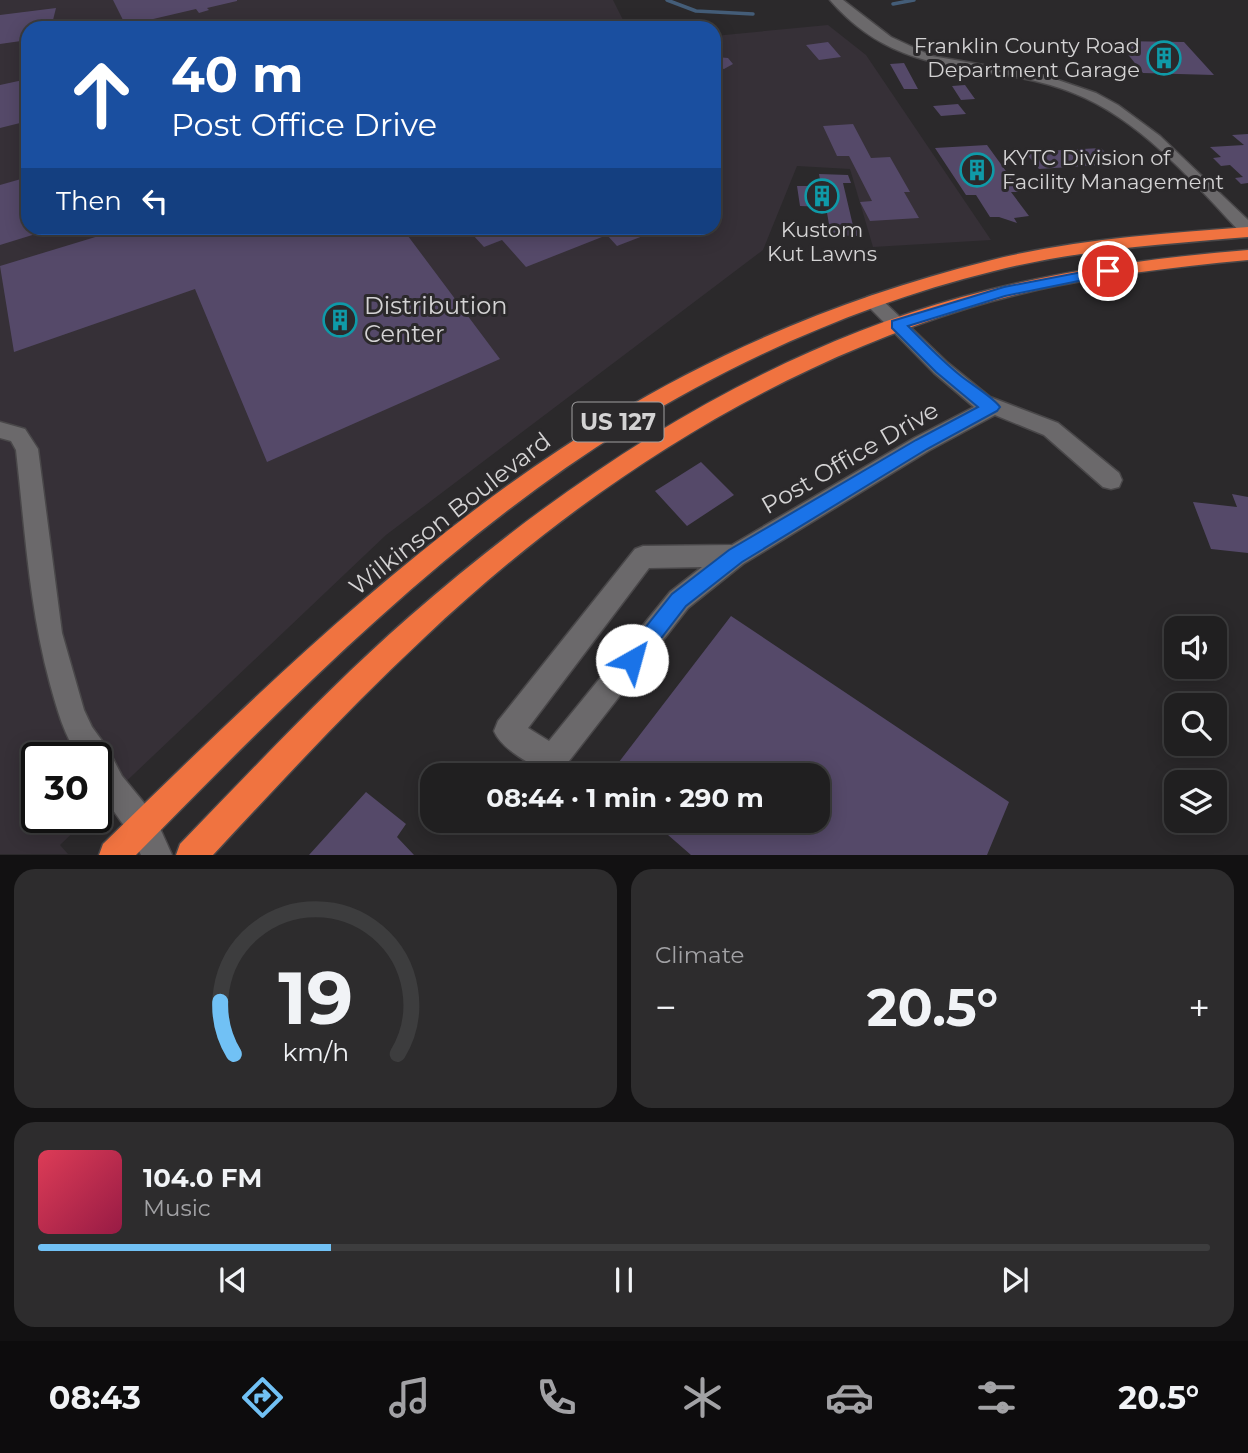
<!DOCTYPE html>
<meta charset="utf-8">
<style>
body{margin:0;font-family:Montserrat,sans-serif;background:#2d2c2d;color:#f1f3f6;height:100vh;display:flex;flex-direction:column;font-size:26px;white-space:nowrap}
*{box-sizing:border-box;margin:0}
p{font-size:23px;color:#a2a2a5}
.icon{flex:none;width:38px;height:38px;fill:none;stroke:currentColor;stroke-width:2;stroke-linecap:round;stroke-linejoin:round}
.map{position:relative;height:855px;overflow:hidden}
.sheet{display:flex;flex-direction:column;gap:14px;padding:14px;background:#121112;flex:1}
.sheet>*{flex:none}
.banner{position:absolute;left:21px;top:21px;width:700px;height:214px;border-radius:21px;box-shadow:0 4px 18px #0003,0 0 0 2px #3d3d3e;background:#1a4fa0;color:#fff;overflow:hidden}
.tools{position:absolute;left:1164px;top:616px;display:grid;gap:14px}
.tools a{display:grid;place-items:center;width:63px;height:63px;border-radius:14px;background:#201f20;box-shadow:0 4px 18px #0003,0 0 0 2px #3d3d3e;font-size:35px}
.speed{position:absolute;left:21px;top:742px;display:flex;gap:14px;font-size:35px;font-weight:700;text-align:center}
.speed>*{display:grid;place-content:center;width:91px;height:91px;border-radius:50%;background:#201f20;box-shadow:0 4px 18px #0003,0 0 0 2px #3d3d3e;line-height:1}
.speed .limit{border:4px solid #111;border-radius:10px;background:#fff;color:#111}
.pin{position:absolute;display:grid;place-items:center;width:60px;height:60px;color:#fff;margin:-30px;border:4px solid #fff;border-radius:50%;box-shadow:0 2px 7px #0007}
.me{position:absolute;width:77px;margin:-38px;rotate:38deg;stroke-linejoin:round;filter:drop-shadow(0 0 5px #0008)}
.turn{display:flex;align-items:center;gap:24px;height:147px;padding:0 35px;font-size:32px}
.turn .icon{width:91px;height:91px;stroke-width:2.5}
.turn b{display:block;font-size:49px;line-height:60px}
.then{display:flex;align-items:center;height:66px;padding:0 35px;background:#0003;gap:14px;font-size:26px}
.big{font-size:52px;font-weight:700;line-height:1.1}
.sheet .card{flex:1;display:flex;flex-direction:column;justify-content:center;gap:10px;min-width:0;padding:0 24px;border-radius:21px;background:#2d2c2d}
.sheet .dial{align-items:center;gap:0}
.dial svg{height:182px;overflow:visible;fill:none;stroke:#3d3d3e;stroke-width:7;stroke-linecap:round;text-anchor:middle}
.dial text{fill:#f1f3f6;stroke:none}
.song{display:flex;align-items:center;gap:21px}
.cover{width:84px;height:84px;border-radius:10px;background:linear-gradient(135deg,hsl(350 70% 55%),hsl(340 70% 35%))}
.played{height:7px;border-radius:4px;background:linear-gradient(90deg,#71c1f5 25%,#3d3d3e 25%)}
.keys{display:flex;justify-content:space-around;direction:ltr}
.heat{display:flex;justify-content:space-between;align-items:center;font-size:38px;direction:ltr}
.sheet .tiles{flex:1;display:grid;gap:14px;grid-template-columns:1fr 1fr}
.card:last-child{grid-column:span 2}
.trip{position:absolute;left:420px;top:763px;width:410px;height:70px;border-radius:21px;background:#201f20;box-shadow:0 4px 18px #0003,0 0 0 2px #3d3d3e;font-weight:700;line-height:70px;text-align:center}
.menu{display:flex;height:112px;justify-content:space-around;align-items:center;background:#0d0c0d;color:#a2a2a5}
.menu .icon{width:49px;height:49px}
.menu .on{color:#71c1f5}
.menu b{font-size:32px;color:#f1f3f6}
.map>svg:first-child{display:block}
.built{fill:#363037}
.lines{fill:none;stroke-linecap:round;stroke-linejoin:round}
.stream{stroke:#445d78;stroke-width:3.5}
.building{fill:#554969}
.minor-casing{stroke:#494749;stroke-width:3}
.highway-casing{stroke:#494749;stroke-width:3}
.minor{fill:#6b696b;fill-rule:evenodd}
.highway{fill:#f07340;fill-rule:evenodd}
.route{fill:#1a73e8;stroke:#114b97;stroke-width:2}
.labels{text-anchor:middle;stroke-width:6;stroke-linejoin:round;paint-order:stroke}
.far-poi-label{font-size:21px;fill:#d4d3d4;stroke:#2b292b;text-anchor:end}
.shield{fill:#2b292b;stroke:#a1a0a1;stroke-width:2}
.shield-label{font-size:23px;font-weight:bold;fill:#d4d3d4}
.poi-label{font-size:24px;fill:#d4d3d4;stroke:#2b292b;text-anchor:start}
.street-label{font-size:24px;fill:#d4d3d4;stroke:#2b292b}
</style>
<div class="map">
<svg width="1248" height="855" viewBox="0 0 1248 855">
<rect width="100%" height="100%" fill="#2b292b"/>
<!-- built -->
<path class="built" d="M0,0H613L627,28H28V228H714V36L828,25L866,55L991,240L873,247L850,169L797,166L763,250L386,535L96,810V758H37V817H89L60,845L68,854H0Z"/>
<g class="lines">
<!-- stream -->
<path class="stream" d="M667,0L696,11L753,14
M893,4L914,0"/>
</g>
<!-- building -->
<path class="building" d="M113,0H237V1L207,8L209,10L199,13L196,9L136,23L138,26L127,28Z
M56,8L51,28H28V40L0,44V15Z
M1117,41L1184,42L1214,75L1143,73Z
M828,42L841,57L819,60L806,45Z
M716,57L728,58L733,64L724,69L714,67Z
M904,63L918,89H904L890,64Z
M28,75V121L0,128V85L23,80L22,77Z
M965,85L975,99L961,100L952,86Z
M958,104L966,114L941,116L933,106Z
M853,124L871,158L890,157L910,192H904L919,218L870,221L860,202L872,201L849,156H837L823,126Z
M1248,134V183L1241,184L1235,178L1243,177L1230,165L1221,166L1213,158L1221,157L1210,147L1244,145L1232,135Z
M987,145L1021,192H1011L1029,216L1014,218L1017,223L999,217H990L976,195H966L935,148Z
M1101,148L1116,164L1039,169L1025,152Z
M819,174L848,175L851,183H843L854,230H857L858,236L828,235L827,230H830L826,207L800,206L797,186H821Z
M28,177V228H55L0,245V185Z
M125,228H402L500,359L267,462L195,289L14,352L0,266Z
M489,228H634L643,236L617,246L607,235L526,267L502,240L484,247L472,234Z
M701,462L734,495L687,526L655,491Z
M1232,494L1248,497V553L1211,549L1193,502L1237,507Z
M731,616L1009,802L987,855H691L652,821H817V775H609Z
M366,792L406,824L397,837L414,855H309Z"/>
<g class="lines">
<defs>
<path id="minor" d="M830,0H843L891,37L932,56L1046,76L1096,93L1118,105L1160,136L1248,220V235L1242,234C1195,184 1147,127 1085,98C995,56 906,88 830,0Z
M873,295L879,297L948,363L990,397L1058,423L1119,473L1122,480L1119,487L1111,489L1103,487L1044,435L995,415L930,450L743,564L688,608L562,770L552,774C533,766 502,750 494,731L498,721L635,549L643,546L732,545L914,438L974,407L934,373L867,305L864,301L867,297ZM702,567L670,592L549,741L528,728L649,568Z
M0,422L25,429L38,449L62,633L84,710L92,727L108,749L122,776L154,815L172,855H141L132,837L96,786V758H80C64,736 57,709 50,684C29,607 25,529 16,450L11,441L0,438Z"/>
<path id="highway" d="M1248,227V237C1163,244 1077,250 994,271C864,303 740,358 626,428C442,543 288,701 136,855H99L103,844C261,690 421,532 611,417C728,346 856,294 988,261C1073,239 1161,234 1248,227Z
M1248,250V260C1154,269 1059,280 968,308C763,371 579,491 424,638C350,707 282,781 213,855H176L180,844C255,767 328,688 409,617C570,476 754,355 962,297C1056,271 1151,258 1248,250Z"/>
</defs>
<!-- minor casing -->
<use href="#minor" class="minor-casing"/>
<!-- highway casing -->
<use href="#highway" class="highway-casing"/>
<!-- minor -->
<use href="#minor" class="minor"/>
<!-- highway -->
<use href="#highway" class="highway"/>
</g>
<!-- route -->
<path class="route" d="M1108,267L1113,268V274L1005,296L908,326C925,343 942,361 961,376C971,384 994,398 1000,407L997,411L927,449L742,562L686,606L639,667L632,670L625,667L622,660L625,653L672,594L729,550L916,440L978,407L936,372L892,328V321L1004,287Z"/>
<!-- icons -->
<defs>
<symbol id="building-ring" viewBox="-11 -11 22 22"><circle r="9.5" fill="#2b292b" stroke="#0f9aa8" stroke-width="1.5"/><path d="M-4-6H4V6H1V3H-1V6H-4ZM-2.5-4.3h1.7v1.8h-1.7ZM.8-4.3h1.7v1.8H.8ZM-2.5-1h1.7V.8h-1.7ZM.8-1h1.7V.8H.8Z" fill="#0f9aa8"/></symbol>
</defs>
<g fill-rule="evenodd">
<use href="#building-ring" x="1145" y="39" width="38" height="38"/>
<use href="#building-ring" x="958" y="151" width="38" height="38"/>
<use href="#building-ring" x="803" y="177" width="38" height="38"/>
<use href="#building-ring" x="321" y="301" width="38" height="38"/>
</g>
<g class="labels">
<!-- far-poi labels -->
<g class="far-poi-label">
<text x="1140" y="53">Franklin County Road<tspan x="1140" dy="24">Department Garage</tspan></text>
<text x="1002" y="165" text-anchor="start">KYTC Division of<tspan x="1002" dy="24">Facility Management</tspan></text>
<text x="822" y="237" text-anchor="middle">Kustom<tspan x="822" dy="24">Kut Lawns</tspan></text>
</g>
<!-- shield labels -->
<rect class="shield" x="572.5" y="402.5" width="91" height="39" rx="5"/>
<g class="shield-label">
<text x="618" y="430">US 127</text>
</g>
<!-- poi labels -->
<g class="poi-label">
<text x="364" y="314">Distribution<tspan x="364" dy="28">Center</tspan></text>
</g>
<!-- street labels -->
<g class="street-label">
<text transform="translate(850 458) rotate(-30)" y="8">Post Office Drive</text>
<text transform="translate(450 514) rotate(-38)" y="8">Wilkinson Boulevard</text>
</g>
</g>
</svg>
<div class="tools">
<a><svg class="icon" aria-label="sound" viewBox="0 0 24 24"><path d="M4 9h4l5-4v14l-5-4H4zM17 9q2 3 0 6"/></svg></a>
<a><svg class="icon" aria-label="search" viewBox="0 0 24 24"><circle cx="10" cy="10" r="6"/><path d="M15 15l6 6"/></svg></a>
<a><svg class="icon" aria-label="layers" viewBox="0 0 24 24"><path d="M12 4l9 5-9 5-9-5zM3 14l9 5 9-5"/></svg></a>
</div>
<div class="speed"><div class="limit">30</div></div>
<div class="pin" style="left:1108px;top:271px;background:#d93025"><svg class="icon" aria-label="arrive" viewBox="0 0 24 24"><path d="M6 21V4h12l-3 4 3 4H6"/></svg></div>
<svg class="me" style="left:632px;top:660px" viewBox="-20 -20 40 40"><circle r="19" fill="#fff"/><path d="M0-13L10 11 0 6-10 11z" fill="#1a73e8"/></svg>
<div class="trip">08:44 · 1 min · 290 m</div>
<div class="banner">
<div class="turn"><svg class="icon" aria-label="ahead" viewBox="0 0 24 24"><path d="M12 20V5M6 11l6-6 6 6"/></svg><div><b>40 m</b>Post Office Drive</div></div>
<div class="then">Then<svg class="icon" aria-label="left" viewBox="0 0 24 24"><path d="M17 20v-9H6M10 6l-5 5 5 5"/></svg></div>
</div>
</div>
<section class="sheet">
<div class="tiles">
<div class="card dial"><svg viewBox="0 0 100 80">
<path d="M14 69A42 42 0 1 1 86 69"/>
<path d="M14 69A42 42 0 0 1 8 46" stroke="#71c1f5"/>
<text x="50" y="56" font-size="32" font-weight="700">19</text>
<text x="50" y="72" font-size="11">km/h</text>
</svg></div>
<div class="card"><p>Climate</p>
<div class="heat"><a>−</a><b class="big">20.5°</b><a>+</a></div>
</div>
<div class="card">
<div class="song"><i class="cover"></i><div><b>104.0 FM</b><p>Music</p></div></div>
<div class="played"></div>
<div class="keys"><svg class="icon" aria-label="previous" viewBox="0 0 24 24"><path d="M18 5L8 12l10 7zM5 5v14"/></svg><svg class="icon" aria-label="pause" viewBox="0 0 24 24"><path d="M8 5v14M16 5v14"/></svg><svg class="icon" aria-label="next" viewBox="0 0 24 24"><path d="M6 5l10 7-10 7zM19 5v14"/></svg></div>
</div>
</div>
</section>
<nav class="menu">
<b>08:43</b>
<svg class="icon on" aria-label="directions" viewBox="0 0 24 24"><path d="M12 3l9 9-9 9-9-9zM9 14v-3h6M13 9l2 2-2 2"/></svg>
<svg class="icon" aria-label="music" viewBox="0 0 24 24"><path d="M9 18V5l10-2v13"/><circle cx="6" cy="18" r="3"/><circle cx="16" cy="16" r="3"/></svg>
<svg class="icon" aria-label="phone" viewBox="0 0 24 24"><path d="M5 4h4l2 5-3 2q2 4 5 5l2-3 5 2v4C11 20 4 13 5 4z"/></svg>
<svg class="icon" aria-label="climate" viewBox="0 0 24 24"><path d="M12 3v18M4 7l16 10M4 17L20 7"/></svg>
<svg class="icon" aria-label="car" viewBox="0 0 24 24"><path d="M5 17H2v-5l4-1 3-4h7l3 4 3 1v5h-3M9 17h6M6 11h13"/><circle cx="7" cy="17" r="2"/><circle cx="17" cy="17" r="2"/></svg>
<svg class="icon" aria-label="filters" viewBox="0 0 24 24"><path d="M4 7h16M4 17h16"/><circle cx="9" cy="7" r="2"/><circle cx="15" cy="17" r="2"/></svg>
<b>20.5°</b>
</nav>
